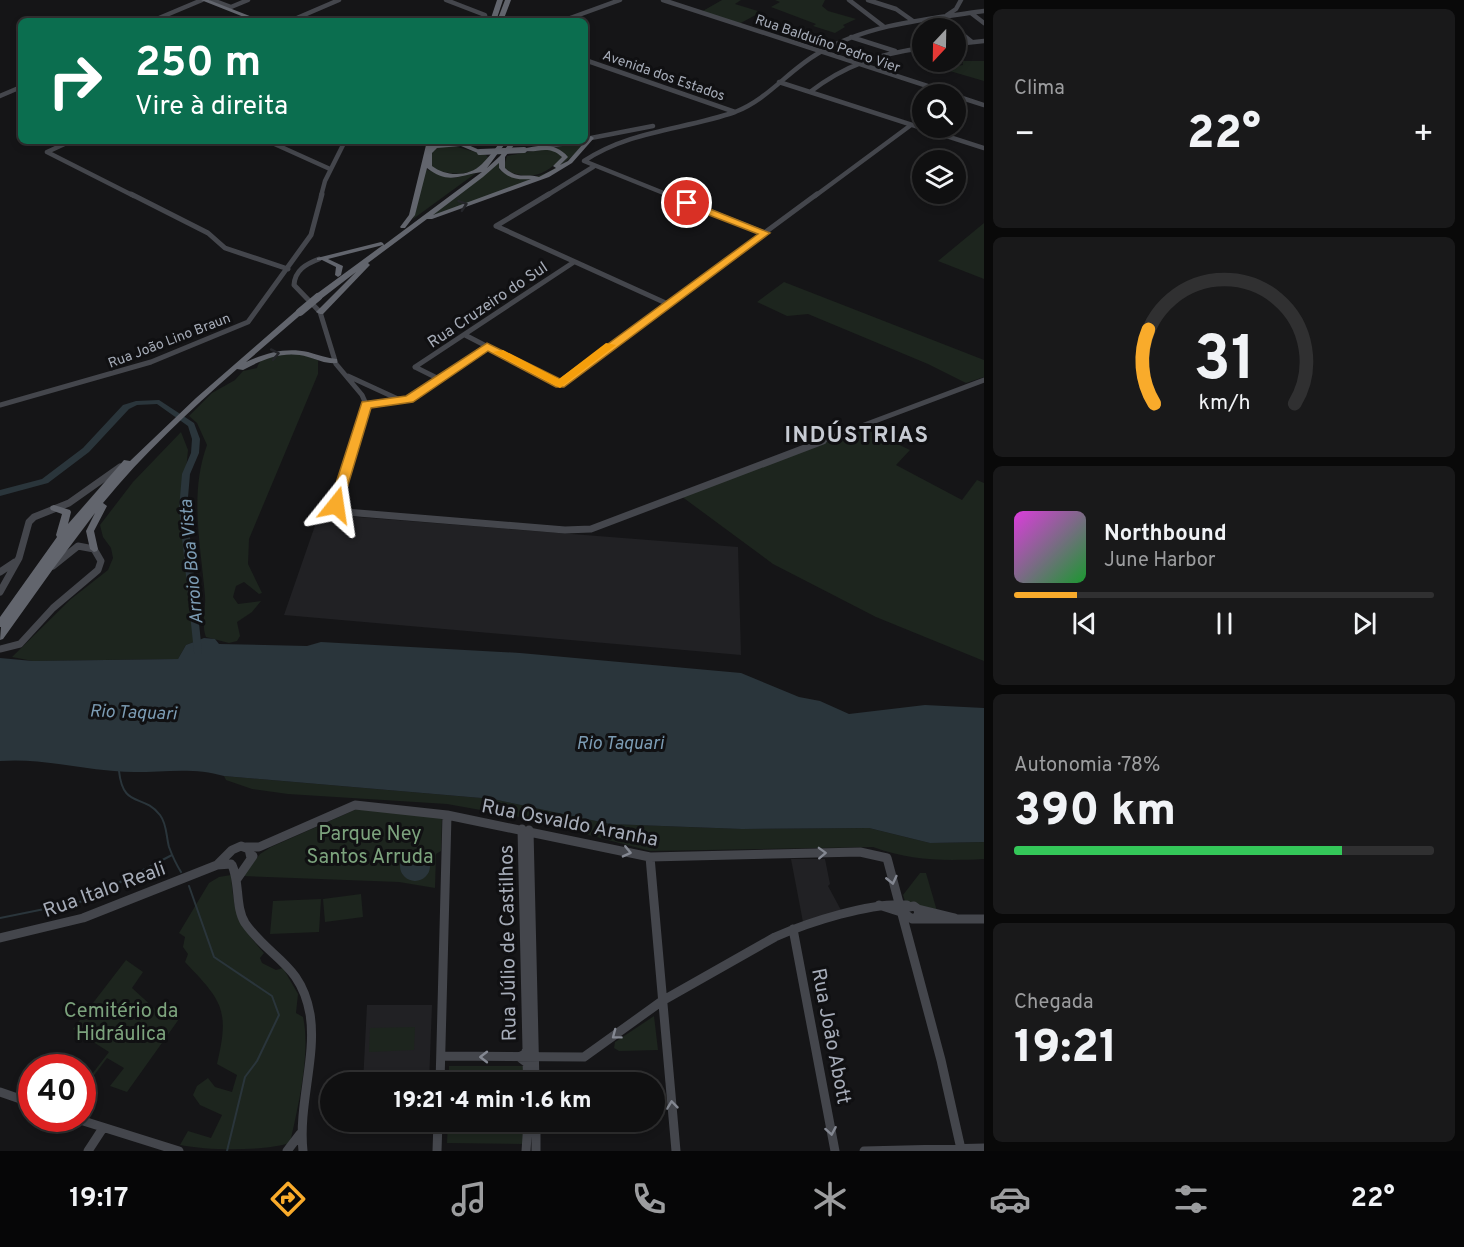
<!DOCTYPE html>
<html lang="pt">
<meta charset="utf-8">
<style>
body{margin:0;font-family:Overpass,sans-serif;background:#19191a;color:#f1f3f6;height:100vh;display:flex;flex-direction:column;font-size:22px;white-space:nowrap}
*{box-sizing:border-box;margin:0}
p{font-size:20px;color:#9c9d9f}
.icon{flex:none;width:33px;height:33px;fill:none;stroke:currentColor;stroke-width:2;stroke-linecap:round;stroke-linejoin:round}
.map{position:relative;flex:1;overflow:hidden}
.panel{display:flex;flex-direction:column;gap:9px;padding:9px;background:#090909;width:480px}
.panel>*{flex:none}
.guide{position:absolute;left:18px;top:18px;width:570px;height:126px;border-radius:9px;box-shadow:0 3px 9px #0003,0 0 0 2px #303031;background:#0b6e4f;color:#fff;overflow:hidden}
.needle{width:39px;rotate:202deg}
.buttons{position:absolute;left:912px;top:18px;display:grid;gap:12px}
.buttons a{display:grid;place-items:center;width:54px;height:54px;border-radius:50%;background:#101011;box-shadow:0 3px 9px #0003,0 0 0 2px #303031;font-size:30px}
.speed{position:absolute;left:18px;top:1054px;display:flex;gap:12px;font-size:30px;font-weight:700;text-align:center}
.speed>*{display:grid;place-content:center;width:78px;height:78px;border-radius:50%;background:#101011;box-shadow:0 3px 9px #0003,0 0 0 2px #303031;line-height:1}
.speed .limit{border:9px solid #d22;background:#fff;color:#111}
.pin{position:absolute;display:grid;place-items:center;width:51px;height:51px;color:#fff;margin:-26px;border:3px solid #fff;border-radius:50%;box-shadow:0 2px 6px #0007}
.me{position:absolute;width:66px;margin:-33px;rotate:15deg;stroke-linejoin:round;filter:drop-shadow(0 0 4px #0008)}
.turn{display:flex;align-items:center;gap:21px;height:126px;padding:0 18px;font-size:27px}
.turn .icon{width:78px;height:78px;stroke-width:2.5}
.turn b{display:block;font-size:42px;line-height:51px}
.big{font-size:45px;font-weight:800;line-height:1.1}
.panel .tile{flex:1;display:flex;flex-direction:column;justify-content:center;gap:9px;min-width:0;padding:0 21px;border-radius:9px;background:#19191a}
.panel .dial{align-items:center;gap:0}
.dial svg{height:156px;overflow:visible;fill:none;stroke:#303031;stroke-width:7;stroke-linecap:round;text-anchor:middle}
.dial text{fill:#f1f3f6;stroke:none}
.song{display:flex;align-items:center;gap:18px}
.cover{width:72px;height:72px;border-radius:9px;background:linear-gradient(135deg,hsl(300 70% 55%),hsl(130 70% 35%))}
.played{height:6px;border-radius:3px;background:linear-gradient(90deg,#f9ab2b 15%,#303031 15%)}
.keys{display:flex;justify-content:space-around;direction:ltr}
.heat{display:flex;justify-content:space-between;align-items:center;font-size:33px;direction:ltr}
.charge{height:9px;border-radius:4px;background:linear-gradient(90deg,#34c759 78%,#303031 0)}
.trip{position:absolute;left:320px;top:1072px;width:345px;height:60px;border-radius:30px;background:#101011;box-shadow:0 3px 9px #0003,0 0 0 2px #303031;font-weight:800;line-height:60px;text-align:center}
.dock{display:flex;height:96px;justify-content:space-around;align-items:center;background:#060607;color:#9c9d9f}
.dock .icon{width:42px;height:42px}
.dock .selected{color:#f9ab2b}
.dock b{font-size:27px;color:#f1f3f6}
main{display:flex;flex:1;min-height:0}
.map>svg:first-child{display:block}
.built{fill:#212124}
.green{fill:#1d251e}
.water{fill:#2a353b}
.lines{fill:none;stroke-linecap:round;stroke-linejoin:round}
.stream{stroke:#2a353b;stroke-width:2}
.river{fill:#2a353b;fill-rule:evenodd}
.secondary-far3{stroke:#44464c;stroke-width:4.5}
.secondary-far2{stroke:#44464c;stroke-width:5}
.secondary-far1{stroke:#44464c;stroke-width:7}
.secondary{stroke:#44464c;stroke-width:9}
.highway{fill:#62656d;fill-rule:evenodd}
.highway-bridge-far1{stroke:#62656d;stroke-width:6}
.highway-bridge{stroke:#62656d;stroke-width:8}
.oneway{stroke:#242529}
.oneway2{stroke:#848892}
.route{fill:#f9ab2b;stroke:#a26f1c;stroke-width:1.5}
.slow{fill:#f59e0b}
.labels{text-anchor:middle;stroke-width:6;stroke-linejoin:round;paint-order:stroke}
.far-street-label{font-size:14px;fill:#a6acb8;stroke:#101012}
.street-label{font-size:16px;fill:#a6acb8;stroke:#101012}
.water-label{font-size:18px;font-style:italic;fill:#7c9cb4;stroke:#101012}
.near-street-label{font-size:20px;fill:#a6acb8;stroke:#101012}
.near-park-label{font-size:20px;fill:#7ca37d;stroke:#101012}
.district-label{font-size:22px;font-weight:bold;letter-spacing:1.5px;fill:#c7cbd3;stroke:#101012}
</style>
<main>
<div class="map">
<svg width="984" height="1151" viewBox="0 0 984 1151">
<rect width="100%" height="100%" fill="#151517"/>
<!-- built -->
<path class="built" d="M319,514L738,547L741,655L284,615Z
M791,859H825L830,884L828,886L842,912L803,922Z
M367,1005H432L429,1083H363Z"/>
<!-- green -->
<path class="green" d="M722,0H741L735,4L761,12L739,24L701,12Z
M775,0H825L822,6L828,11L856,19L843,25L845,27L835,33L813,26L816,24L771,7L780,2Z
M956,59L963,63L958,66L963,65V61H984V81L936,67L940,64L951,65L941,62H956Z
M431,141H451L455,144L434,146L426,168L428,170L454,178L476,173L413,219Z
M586,142C548,189 478,196 424,219L499,162V169C518,186 550,176 566,159L563,152L555,147Z
M454,146L486,155L489,158C475,177 453,176 433,169L429,160L435,147Z
M539,150H554L563,156C545,177 528,181 503,169L507,156Z
M984,223V279L938,261Z
M784,282L984,360V377L966,383L928,364L808,314L787,316L757,302Z
M300,354L318,360V374L249,539L248,564L262,593L259,594L244,582L236,586L233,597L238,604L261,601L252,612L237,622L240,636L237,641L229,643L206,637C201,624 206,610 205,596C201,546 189,494 207,445L197,423L189,416L212,393L235,380L243,371L257,368C261,352 287,355 300,354Z
M862,427L910,450L896,465L962,500L977,480L984,483V661L876,617L773,564L681,496Z
M181,432L188,450L181,521L196,641L186,645L178,659L33,661L12,657L71,599L108,570L113,558L111,548L103,537L100,525L133,482Z
M224,776L493,799L610,824L742,829L869,828L930,843L984,842V859C943,861 912,861 873,847L650,851L520,817L447,804L288,794L252,789L226,780Z
M357,809L442,817L441,851L436,854L435,888L399,882L243,876L260,854L271,847Z
M920,873H926L937,911L905,901L903,895Z
M231,875C234,915 238,923 264,953L260,958L262,963L276,970L283,968L298,994L296,1013L303,1017C311,1052 298,1107 290,1143C264,1151 211,1151 180,1145L188,1131L211,1138L222,1115L200,1105L193,1095L197,1086L208,1078L215,1087L232,1092L237,1075L217,1064C230,1009 222,1001 185,962L188,954L183,947L185,937L179,933L209,883L219,877Z
M361,894L363,917L325,922L323,899Z
M321,899L319,932L270,934L273,901Z
M126,960L143,972L132,988L155,1009L179,1019L127,1092L110,1086L124,1068L107,1058L83,1090V1086L109,1052L73,1029Z
M654,1016L658,1050L619,1051L614,1048L615,1042Z
M415,1027L414,1050L369,1052L370,1028Z
M449,1066H523V1083H449Z
M448,1122H524V1144L447,1143Z"/>
<!-- water -->
<path class="water" d="M204,638L215,639L219,644L307,646L321,642L520,653L741,673L799,697L820,701L849,714L925,705L984,708V842L930,843L869,828L742,829L610,824L493,799L224,776C188,765 151,775 114,771C76,768 39,758 0,761V658L33,661L178,659L186,645Z
M400 866a15 15 0 1 1 30 0a15 15 0 1 1-30 0Z"/>
<g class="lines">
<!-- stream -->
<path class="stream" d="M119,771C123,809 143,793 160,815C167,824 166,836 169,847C172,855 176,864 181,872
M189,886L214,957L272,996L279,1015L257,1061L245,1077L227,1151
M0,918L84,901L172,855"/>
<!-- river -->
<path class="river" d="M159,400L194,423L200,439L199,453L190,474L187,509L202,652L201,654H195L194,652L179,509L182,474L191,453L192,439L188,426L157,404L137,405L129,409L89,452L48,483L0,496V490L42,479L83,448L123,405L136,401Z"/>
<!-- secondary-far3 -->
<path class="secondary-far3" d="M212,0L231,7
M446,0L485,15L486,21
M663,0L952,94
M849,0L883,26
M868,0L896,9L913,21
M231,7L248,0
M971,13L984,23
M947,15L956,9L961,0
M152,21L202,0
M290,21L339,0
M562,21L620,0
M956,29L972,42
M851,37L895,51
M956,44L984,41
M585,60L735,112
M779,82L984,148
M810,92C845,65 879,54 922,48
M0,96L21,87
M956,96L984,105
M591,138L653,126
M268,141L330,169
M544,147L577,141
M47,152L134,196
M47,152L71,141
M321,196L325,181L345,141
M546,196L593,167
M671,196L584,161C631,130 683,130 735,112C767,100 788,71 817,54C867,24 927,19 984,11
M815,196L911,125"/>
<!-- secondary-far2 -->
<path class="secondary-far2" d="M131,194L208,233L225,248L288,269
M667,194L765,233
M496,226L668,304
M496,226L549,194
M319,259C306,264 295,270 294,285L320,312L336,364L362,395L366,404L354,442
M465,335L560,384L817,194
M415,367L574,262
M415,367L439,379
M348,376L398,399
M366,404L409,400L487,346
M0,405L151,362L248,322L311,235L322,194
M819,442L984,380"/>
<!-- secondary-far1 -->
<path class="secondary-far1" d="M355,441L335,504L346,512L565,530L591,529L823,441
M0,572L15,562
M0,592L19,558L29,522L34,517L69,503L120,467
M0,649L20,644L53,608L98,570L101,561L94,549L78,546L53,566"/>
<!-- secondary -->
<path class="secondary" d="M522,829L527,1049L525,1054L519,1057L527,1063L528,1083
M529,830L535,1083
M246,847H259L355,805L447,815L650,857L860,852L887,858L941,1060L961,1149
M650,857L676,1151
M217,865L232,850L241,846L249,849L251,858
M232,865C240,882 235,907 245,923C270,959 301,963 310,1014C317,1056 298,1105 303,1151
M237,879L253,856
M879,905L904,913L912,919L919,916L918,909L914,906L904,908
M918,909L955,918
M915,919H984
M793,929L835,1151
M0,938L83,918L217,865L231,864
M442,1056L584,1057L662,1001L775,937C809,922 871,902 907,905
M440,1083L447,815
M0,1092L32,1103
M77,1119L179,1151
M536,1122V1151
M88,1151L103,1128
M287,1151L300,1134
M437,1151L438,1122
M526,1151L528,1122
M864,1151L984,1148"/>
<!-- highway -->
<path class="highway" d="M201,0H209L262,21H254Z
M497,0H503L496,21H490Z
M505,0H511L503,21H497Z
M591,136L594,138L572,163L549,177L432,219H427L368,263L370,265L369,266L323,314H320L316,312L356,272L321,299H315V295L383,245L328,259L343,266L341,275L338,277L335,275L336,267L322,260H317V258L381,242L383,243L384,245L482,172C460,175 448,185 427,168L415,215L405,228H401L400,227L409,215L427,141H433L432,146L435,144L454,143V141H459L482,151L483,152L480,154L461,146L437,148L432,153V166C446,177 469,177 482,164C489,157 495,149 501,141H507L487,168L500,156L511,141H517L505,157V168C518,180 526,173 539,177L556,168L553,166L562,157C547,143 536,155 521,150L522,149C539,145 556,142 568,157L560,165L568,161L589,137ZM499,163V168C508,179 518,180 531,179L433,215L483,177Z
M297,310H300L304,312L246,362C266,353 286,347 308,352C318,355 327,358 337,359V363C326,364 318,360 308,357C285,350 263,359 243,370L237,369C189,411 143,454 103,503L107,506L94,531L98,549L97,551L94,552L90,549L86,531L95,513L53,569L3,639L0,640L1,627H0V617L57,537L56,535L62,514L51,510L50,508L51,506L54,505L70,510L71,512L68,524L124,460L130,461L196,398Z"/>
<!-- highway-bridge-far1 -->
<path class="highway-bridge-far1" d="M480,152L524,150"/>
<!-- highway-bridge -->
<path class="highway-bridge" d="M300,312L318,297"/>
</g>
<!-- one-way arrows -->
<defs><path id="oneway-chevron" d="M-2-3.5L2.5 0L-2 3.5" fill="none" stroke-width="1.6" stroke-linecap="round" stroke-linejoin="round" transform="scale(1.5)"/></defs>
<g class="oneway">
<use href="#oneway-chevron" transform="translate(463 205) rotate(-19)"/>
<use href="#oneway-chevron" transform="translate(275 354) rotate(-11)"/>
</g>
<g class="oneway2">
<use href="#oneway-chevron" transform="translate(627 852) rotate(13)"/>
<use href="#oneway-chevron" transform="translate(822 853) rotate(-2)"/>
<use href="#oneway-chevron" transform="translate(892 880) rotate(77)"/>
<use href="#oneway-chevron" transform="translate(616 1035) rotate(143)"/>
<use href="#oneway-chevron" transform="translate(484 1057) rotate(-180)"/>
<use href="#oneway-chevron" transform="translate(672 1105) rotate(-96)"/>
<use href="#oneway-chevron" transform="translate(831 1131) rotate(80)"/>
</g>
<!-- route -->
<path class="route" d="M683,201H690L770,233L564,387H556L488,351L413,402L371,408L342,505L336,509L331,508L329,505L362,402L406,396L487,343L560,379L758,234L683,205Z"/>
<!-- slow -->
<path class="slow" d="M606,343L616,345L560,388L493,352L503,350L559,379Z"/>
<g class="labels">
<!-- far-street labels -->
<g class="far-street-label">
<text transform="translate(828 43) rotate(19)" y="5">Rua Balduíno Pedro Vier</text>
<text transform="translate(664 75) rotate(19)" y="5">Avenida dos Estados</text>
<text transform="translate(169 340) rotate(-21)" y="5">Rua João Lino Braun</text>
</g>
<!-- street labels -->
<g class="street-label">
<text transform="translate(487 304) rotate(-34)" y="6">Rua Cruzeiro do Sul</text>
</g>
<!-- water labels -->
<g class="water-label">
<text transform="translate(191 562) rotate(-95)" y="6">Arroio Boa Vista</text>
<text transform="translate(133 712) rotate(2)" y="6">Rio Taquari</text>
<text x="620" y="749">Rio Taquari</text>
</g>
<!-- near-street labels -->
<g class="near-street-label">
<text transform="translate(570 822) rotate(11)" y="7">Rua Osvaldo Aranha</text>
<text transform="translate(104 889) rotate(-20)" y="7">Rua Italo Reali</text>
<text transform="translate(507 943) rotate(-91)" y="7">Rua Júlio de Castilhos</text>
<text transform="translate(832 1036) rotate(79)" y="7">Rua João Abott</text>
</g>
<!-- near-park labels -->
<g class="near-park-label">
<text x="370" y="840">Parque Ney<tspan x="370" dy="23">Santos Arruda</tspan></text>
<text x="121" y="1017">Cemitério da<tspan x="121" dy="23">Hidráulica</tspan></text>
</g>
<!-- district labels -->
<g class="district-label">
<text x="857" y="442">INDÚSTRIAS</text>
</g>
</g>
</svg>
<div class="buttons">
<a><svg class="needle" viewBox="-14 -14 28 28"><path d="M0-13l5 13h-10z" fill="#e53935"/><path d="M0 13l5-13h-10z" fill="#9c9d9f"/></svg></a>
<a><svg class="icon" aria-label="search" viewBox="0 0 24 24"><circle cx="10" cy="10" r="6"/><path d="M15 15l6 6"/></svg></a>
<a><svg class="icon" aria-label="layers" viewBox="0 0 24 24"><path d="M12 4l9 5-9 5-9-5zM3 14l9 5 9-5"/></svg></a>
</div>
<div class="speed"><div class="limit">40</div></div>
<div class="pin" style="left:687px;top:203px;background:#d93025"><svg class="icon" aria-label="arrive" viewBox="0 0 24 24"><path d="M6 21V4h12l-3 4 3 4H6"/></svg></div>
<svg class="me" style="left:336px;top:505px" viewBox="-20 -20 40 40"><path d="M0-17L14 15 0 8-14 15z" fill="#f9ab2b" stroke="#fff" stroke-width="4"/></svg>
<div class="trip">19:21 · 4 min · 1.6 km</div>
<div class="guide">
<div class="turn"><svg class="icon" aria-label="right" viewBox="0 0 24 24"><path d="M7 20v-9h11M14 6l5 5-5 5"/></svg><div><b>250 m</b>Vire à direita</div></div>
</div>
</div>
<section class="panel">
<div class="tile"><p>Clima</p>
<div class="heat"><a>−</a><b class="big">22°</b><a>+</a></div>
</div>
<div class="tile dial"><svg viewBox="0 0 100 80">
<path d="M14 69A42 42 0 1 1 86 69"/>
<path d="M14 69A42 42 0 0 1 11 31" stroke="#f9ab2b"/>
<text x="50" y="56" font-size="32" font-weight="700">31</text>
<text x="50" y="72" font-size="11">km/h</text>
</svg></div>
<div class="tile">
<div class="song"><i class="cover"></i><div><b>Northbound</b><p>June Harbor</p></div></div>
<div class="played"></div>
<div class="keys"><svg class="icon" aria-label="previous" viewBox="0 0 24 24"><path d="M18 5L8 12l10 7zM5 5v14"/></svg><svg class="icon" aria-label="pause" viewBox="0 0 24 24"><path d="M8 5v14M16 5v14"/></svg><svg class="icon" aria-label="next" viewBox="0 0 24 24"><path d="M6 5l10 7-10 7zM19 5v14"/></svg></div>
</div>
<div class="tile"><p>Autonomia · 78%</p><b class="big">390 km</b><div class="charge"></div></div>
<div class="tile"><p>Chegada</p><b class="big">19:21</b></div>
</section>
</main>
<nav class="dock">
<b>19:17</b>
<svg class="icon selected" aria-label="directions" viewBox="0 0 24 24"><path d="M12 3l9 9-9 9-9-9zM9 14v-3h6M13 9l2 2-2 2"/></svg>
<svg class="icon" aria-label="music" viewBox="0 0 24 24"><path d="M9 18V5l10-2v13"/><circle cx="6" cy="18" r="3"/><circle cx="16" cy="16" r="3"/></svg>
<svg class="icon" aria-label="phone" viewBox="0 0 24 24"><path d="M5 4h4l2 5-3 2q2 4 5 5l2-3 5 2v4C11 20 4 13 5 4z"/></svg>
<svg class="icon" aria-label="climate" viewBox="0 0 24 24"><path d="M12 3v18M4 7l16 10M4 17L20 7"/></svg>
<svg class="icon" aria-label="car" viewBox="0 0 24 24"><path d="M5 17H2v-5l4-1 3-4h7l3 4 3 1v5h-3M9 17h6M6 11h13"/><circle cx="7" cy="17" r="2"/><circle cx="17" cy="17" r="2"/></svg>
<svg class="icon" aria-label="filters" viewBox="0 0 24 24"><path d="M4 7h16M4 17h16"/><circle cx="9" cy="7" r="2"/><circle cx="15" cy="17" r="2"/></svg>
<b>22°</b>
</nav>
